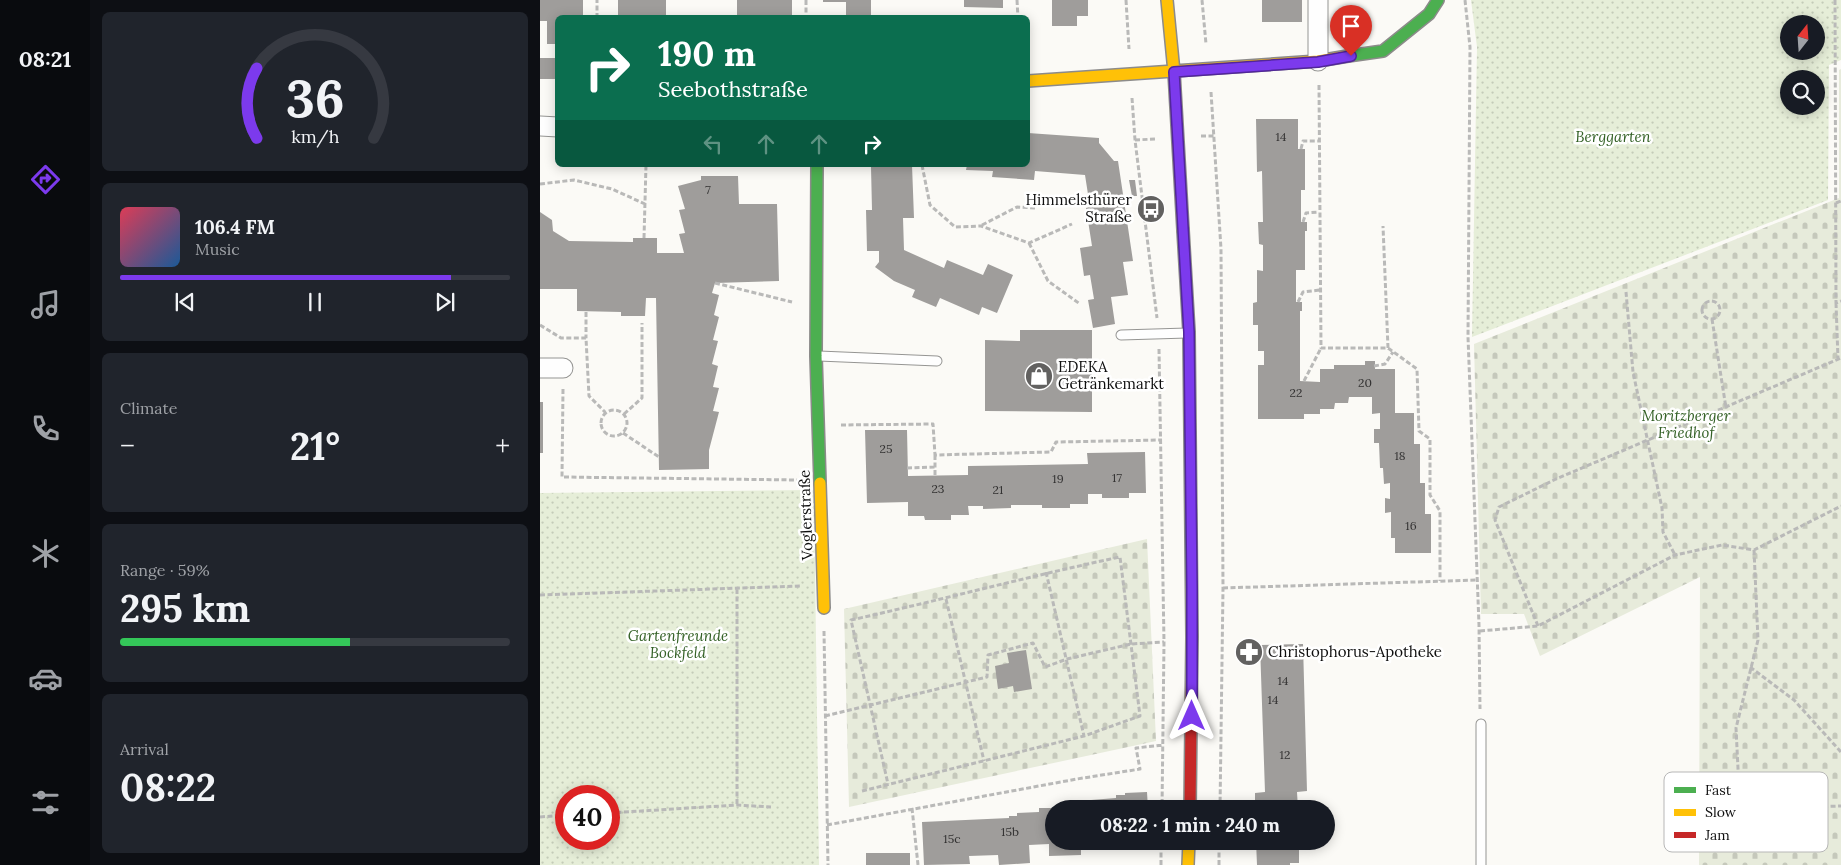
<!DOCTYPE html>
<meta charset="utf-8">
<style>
body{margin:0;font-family:Lora,serif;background:#20242c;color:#f1f3f6;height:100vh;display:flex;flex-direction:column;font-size:19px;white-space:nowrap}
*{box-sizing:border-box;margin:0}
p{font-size:16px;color:#9ea1a6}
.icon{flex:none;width:28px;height:28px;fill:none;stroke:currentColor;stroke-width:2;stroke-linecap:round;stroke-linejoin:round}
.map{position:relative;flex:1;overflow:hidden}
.sheet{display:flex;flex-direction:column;gap:12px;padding:12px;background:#0d0f14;width:450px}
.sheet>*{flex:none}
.banner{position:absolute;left:15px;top:15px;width:475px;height:152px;border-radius:8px;box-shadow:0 2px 12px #0003;background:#0b6e4f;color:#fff;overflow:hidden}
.needle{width:32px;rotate:17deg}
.tools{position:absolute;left:1240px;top:15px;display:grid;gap:10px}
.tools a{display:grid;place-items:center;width:45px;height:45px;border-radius:50%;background:#171b24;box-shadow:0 2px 12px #0003;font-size:25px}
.speed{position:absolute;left:15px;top:785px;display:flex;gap:10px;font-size:25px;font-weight:700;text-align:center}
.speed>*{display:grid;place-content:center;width:65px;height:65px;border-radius:50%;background:#171b24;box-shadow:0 2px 12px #0003;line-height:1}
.speed .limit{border:8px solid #d22;background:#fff;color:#111}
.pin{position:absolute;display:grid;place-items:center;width:42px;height:42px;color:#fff;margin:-51px -21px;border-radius:50% 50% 50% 0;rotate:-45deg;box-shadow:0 0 5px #0007}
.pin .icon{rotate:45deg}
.me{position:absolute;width:55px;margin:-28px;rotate:0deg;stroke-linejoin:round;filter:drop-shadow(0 0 4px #0008)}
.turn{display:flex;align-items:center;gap:18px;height:105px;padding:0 20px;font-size:22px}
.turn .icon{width:65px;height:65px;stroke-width:2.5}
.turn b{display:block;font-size:35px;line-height:42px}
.lanes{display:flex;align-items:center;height:48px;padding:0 20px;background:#0003;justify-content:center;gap:25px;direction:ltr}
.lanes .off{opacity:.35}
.big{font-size:38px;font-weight:700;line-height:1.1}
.sheet .widget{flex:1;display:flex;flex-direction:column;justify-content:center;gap:8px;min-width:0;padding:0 18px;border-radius:8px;background:#20242c}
.sheet .dial{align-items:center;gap:0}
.dial svg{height:130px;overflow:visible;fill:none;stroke:#363941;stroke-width:7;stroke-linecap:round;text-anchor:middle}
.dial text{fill:#f1f3f6;stroke:none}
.song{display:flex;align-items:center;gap:15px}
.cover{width:60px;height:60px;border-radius:8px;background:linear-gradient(135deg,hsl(350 70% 55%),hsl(210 70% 35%))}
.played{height:5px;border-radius:2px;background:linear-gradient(90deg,#7c3aed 85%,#363941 85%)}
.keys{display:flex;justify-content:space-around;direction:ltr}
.heat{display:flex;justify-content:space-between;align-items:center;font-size:28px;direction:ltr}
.charge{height:8px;border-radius:4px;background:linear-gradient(90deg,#34c759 59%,#363941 0)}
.trip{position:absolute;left:505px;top:800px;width:290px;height:50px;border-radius:25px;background:#171b24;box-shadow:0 2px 12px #0003;font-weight:700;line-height:50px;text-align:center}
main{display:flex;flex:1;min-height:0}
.tabs{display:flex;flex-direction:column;width:90px;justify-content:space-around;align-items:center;background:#090b0e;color:#9ea1a6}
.tabs .icon{width:35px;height:35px}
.tabs .current{color:#7c3aed}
.tabs b{font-size:22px;color:#f1f3f6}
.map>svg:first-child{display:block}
.cemetery{fill:url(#cemetery-stones)}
.garden{fill:url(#garden-dots);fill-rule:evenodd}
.building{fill:#9f9d9b}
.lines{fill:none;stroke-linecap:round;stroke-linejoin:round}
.lane-casing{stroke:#959593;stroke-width:11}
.street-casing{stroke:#959593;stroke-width:21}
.fast-casing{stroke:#8c8b8a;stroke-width:14}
.slow-casing{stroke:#8c8b8a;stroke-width:14}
.jam-casing{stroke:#8c8b8a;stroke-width:14}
.path{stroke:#b9b9b8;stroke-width:3;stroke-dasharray:5 2.5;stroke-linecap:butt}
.lane{stroke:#fefefe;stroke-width:9}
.street{stroke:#fefefe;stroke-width:19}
.fast{stroke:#4caf50;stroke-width:11}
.slow{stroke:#ffc107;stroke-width:11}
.jam{stroke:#c62828;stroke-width:11}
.route-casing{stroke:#51269a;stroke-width:12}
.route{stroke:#7c3aed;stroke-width:9}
.labels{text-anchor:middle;stroke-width:5;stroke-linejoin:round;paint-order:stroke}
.number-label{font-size:12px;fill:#333232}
.park-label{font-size:15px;font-style:italic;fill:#346126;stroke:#fff}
.poi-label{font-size:15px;fill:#0f0f0f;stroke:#fff;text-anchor:start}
.street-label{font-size:15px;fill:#0f0f0f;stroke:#fff}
.key{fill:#fff;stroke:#b7b7b7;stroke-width:1}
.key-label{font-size:14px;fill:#0f0f0f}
</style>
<main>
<nav class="tabs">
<b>08:21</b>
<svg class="icon current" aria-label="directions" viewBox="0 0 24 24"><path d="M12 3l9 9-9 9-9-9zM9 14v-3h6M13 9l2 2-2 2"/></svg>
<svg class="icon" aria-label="music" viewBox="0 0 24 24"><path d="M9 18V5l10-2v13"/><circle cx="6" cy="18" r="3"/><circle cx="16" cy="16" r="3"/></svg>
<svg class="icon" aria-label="phone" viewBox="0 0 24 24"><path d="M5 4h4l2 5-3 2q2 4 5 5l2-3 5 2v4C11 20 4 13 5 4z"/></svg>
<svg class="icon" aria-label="climate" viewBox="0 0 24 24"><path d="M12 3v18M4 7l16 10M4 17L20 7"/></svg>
<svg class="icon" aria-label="car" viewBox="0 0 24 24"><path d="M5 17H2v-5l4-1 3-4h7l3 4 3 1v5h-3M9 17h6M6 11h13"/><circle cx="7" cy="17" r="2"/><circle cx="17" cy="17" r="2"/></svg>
<svg class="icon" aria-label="filters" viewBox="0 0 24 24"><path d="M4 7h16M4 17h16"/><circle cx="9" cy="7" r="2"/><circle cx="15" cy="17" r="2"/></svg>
</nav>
<section class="sheet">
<div class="widget dial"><svg viewBox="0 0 100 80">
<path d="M14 69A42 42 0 1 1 86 69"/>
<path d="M14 69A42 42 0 0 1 14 26" stroke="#7c3aed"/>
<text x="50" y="56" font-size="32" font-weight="700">36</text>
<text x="50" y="72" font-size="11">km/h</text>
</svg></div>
<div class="widget">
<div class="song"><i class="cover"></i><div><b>106.4 FM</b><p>Music</p></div></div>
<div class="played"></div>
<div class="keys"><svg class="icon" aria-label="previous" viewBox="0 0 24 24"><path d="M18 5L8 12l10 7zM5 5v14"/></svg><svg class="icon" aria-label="pause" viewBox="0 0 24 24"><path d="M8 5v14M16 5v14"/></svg><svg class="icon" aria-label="next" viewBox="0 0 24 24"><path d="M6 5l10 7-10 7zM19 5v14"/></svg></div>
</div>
<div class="widget"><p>Climate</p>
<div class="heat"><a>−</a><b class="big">21°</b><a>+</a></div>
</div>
<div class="widget"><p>Range · 59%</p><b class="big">295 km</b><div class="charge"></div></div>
<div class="widget"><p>Arrival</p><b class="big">08:22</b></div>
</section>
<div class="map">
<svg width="1301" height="865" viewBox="0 0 1301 865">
<defs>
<pattern id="cemetery-stones" width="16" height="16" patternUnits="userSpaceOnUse" patternTransform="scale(1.25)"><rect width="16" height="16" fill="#e7ebdb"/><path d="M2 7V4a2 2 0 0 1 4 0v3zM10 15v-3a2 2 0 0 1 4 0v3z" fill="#c5c8bb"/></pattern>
<pattern id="garden-dots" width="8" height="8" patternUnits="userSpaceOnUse" patternTransform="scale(1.25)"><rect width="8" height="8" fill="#e6eed8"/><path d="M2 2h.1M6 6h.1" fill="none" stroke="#c4cbb8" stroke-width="1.8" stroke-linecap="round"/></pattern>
</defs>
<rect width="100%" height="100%" fill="#fbfaf6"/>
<!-- cemetery -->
<path class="cemetery" d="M1301,69V865H1159L1160,577L1000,656L984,614H941L934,344L1299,198V70Z
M607,539L616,741L309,807L304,609Z"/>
<!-- garden -->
<path class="garden" d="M931,0H1301V60L1289,65L1288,200L932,337L937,47ZM1249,24H1276V51H1249ZM1249,79H1276V106H1249Z
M274,490L279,865H0V493ZM26,796H69V839H26Z"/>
<!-- building -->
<path class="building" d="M0,0H43V18H18V44H7V21H0Z
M78,0H126V18H78Z
M197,0H252V18H213V15H197Z
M283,0H331V18H306V2H283Z
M424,0H463V8L424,7Z
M512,0H548V16H537V26H512Z
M722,0H762V22H722Z
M0,58H18V79H0Z
M716,119H758V149H765V190H761V222H767V231H765V270H756V302H762V311H760V381L780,382V369H794V365H825V361H835V369H855V413H874V444H880V483H885V514H891V553H855V538H851V512L845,513V498L850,499V483L844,484L843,468H840L839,443H834V429H840V413L832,414V397H809L808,403H795L794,409H780V414H764V419H718V365H724V351H718V325H713V303L717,302V270L723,271V245L719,244L718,222H723L722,171L717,172Z
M488,133L559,138V143L574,161H578L593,261L583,262L588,295L571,297L575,324L553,328L548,300L554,299L550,275L544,276L540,248L552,246L546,208L550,207L545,175L495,171L494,180L452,177L453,171L426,170L427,165H488Z
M336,165H372L374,218H363L364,250L404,268L407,260L443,275L448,264L473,275L457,313L442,307L439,315L400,298L396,307L372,297L375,290L354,281L335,267L339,262V251H327L326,210H332L331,167H336Z
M161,176H198L199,204H237L239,281L175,283L172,293L179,295L174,315L179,317L173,340L178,341L172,364L178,366L173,387L179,388L173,411L179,412L169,450V469L119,470L116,298H106L105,316H81V312L37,311V289H0V212L12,220L13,231L29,241L93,242V238H117V253H144L139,234L145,233L139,210L145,209L138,186L161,180Z
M589,180H595L597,196H592Z
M480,330H552V412L445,411V340L480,341Z
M0,402H3V453H0Z
M325,430H367L368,476L428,475V466L548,464L547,453L605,452L606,493H589V498H562V494H548V504H530V508H502V505H471V508L443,509V506H428L429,515H411V520H385L384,516H368V502L327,503Z
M763,644L767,791L757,792L758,809H715V793L725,792L720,645Z
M486,650L492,689L474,692L473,686L458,689L455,666L469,663L467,653Z
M607,792L608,809H520V807L529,806V804H551V800L576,798V795H585V793Z
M499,808H514V841H541V855L509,856V844L489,845L490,863L459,865L458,855L429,856L430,864L384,865L382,822L469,818V816H477V813L499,812Z
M716,841H759V863H750V865H717Z
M326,853H370V865H326Z"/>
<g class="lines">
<defs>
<path id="lane" d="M581,335L647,333
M279,356L397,361
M941,724V865"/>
<path id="street" d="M778,0V61
M0,126L18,127
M0,368H23"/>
<path id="fast" d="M808,56L843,51L889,14L898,0
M277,165L276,356L280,483
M643,230L649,332L652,637"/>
<path id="slow" d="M627,0L634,72L643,230
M488,81L778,61L808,56
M280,483L284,608
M648,865L649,841"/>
<path id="jam" d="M650,809L652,637"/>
</defs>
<!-- lane casing -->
<use href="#lane" class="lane-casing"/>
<!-- street casing -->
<use href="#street" class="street-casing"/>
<!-- fast casing -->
<use href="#fast" class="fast-casing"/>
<!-- slow casing -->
<use href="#slow" class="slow-casing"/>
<!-- jam casing -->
<use href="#jam" class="jam-casing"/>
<!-- path -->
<path class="path" d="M266,0V18
M477,0L478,18
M586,0L589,49
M662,0L666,44
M925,0L930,47L928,337L939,625L940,709
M1295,0L1296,303L1301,301
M57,18V0
M779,85L781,348H848L843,226
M671,92L681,249L683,588L680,809
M592,98L595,140L617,318
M661,136H674
M595,140L615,139
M761,149L763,141H779
M382,165L390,205L415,227L441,226L489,243L532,224
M0,184L34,180L72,189L105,204
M1296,203L1301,201
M763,222L766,213L779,212
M442,225L477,207L495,208
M104,238L106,165
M489,243L508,281L540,304
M175,283L252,302
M1086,292L1093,372L1122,508L1123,532L1135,555
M1162 310a9 9 0 1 1 18 0a9 9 0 1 1-18 0Z
M758,302L763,292L780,290
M1296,303L1298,359
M46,312V338
M1172,319L1186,408
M0,325L21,338H46L49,396L65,412
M848,348L877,369L879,431L890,439V495L900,511V581
M619,349L624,642L622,809
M834,366L845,364L853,352
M764,381L781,348
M23,389L22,477L257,480
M61 423a13 13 0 1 1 26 0a13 13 0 1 1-26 0Z
M84,414L102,398V323
M301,425L393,424L395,455L511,452L516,442L622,440
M83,433L119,457
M395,455V476
M367,468L395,467
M1214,550L1218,640L1196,728L1200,809L1301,806
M506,572L544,736
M683,588L938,580
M197,589V805
M0,595L260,586
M406,599L444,761
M998,626L955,520L959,507L1016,479L1301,358
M284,631L288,865
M940,631L998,626L1135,555L1182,545L1214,550L1301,506
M1210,667L1254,700L1301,752
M285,716L447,677L448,655L493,643L505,667L527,659L591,644L624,642
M322,791L544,736L600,716L580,557C490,576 401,600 311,620L348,784
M372,808L378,865
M69,813L197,805L231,807
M0,817L26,815
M287,825L537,779L600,769L596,748L623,745
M621,865V841
M679,865V841"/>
<!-- lane -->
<use href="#lane" class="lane"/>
<!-- street -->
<use href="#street" class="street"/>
<!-- fast -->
<use href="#fast" class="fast"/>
<!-- slow -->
<use href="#slow" class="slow"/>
<!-- jam -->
<use href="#jam" class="jam"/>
</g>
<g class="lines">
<defs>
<path id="route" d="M652,716V588L649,332L634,72L778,62L811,56"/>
</defs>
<!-- route casing -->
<use href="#route" class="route-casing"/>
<!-- route -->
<use href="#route" class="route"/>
</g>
<!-- icons -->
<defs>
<symbol id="bus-disc" viewBox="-11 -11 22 22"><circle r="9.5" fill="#626160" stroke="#fff"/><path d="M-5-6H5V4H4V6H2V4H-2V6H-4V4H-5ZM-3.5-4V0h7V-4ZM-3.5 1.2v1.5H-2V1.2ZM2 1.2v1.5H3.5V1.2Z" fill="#fff"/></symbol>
<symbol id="shop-disc" viewBox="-11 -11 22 22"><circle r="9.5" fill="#626160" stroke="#fff"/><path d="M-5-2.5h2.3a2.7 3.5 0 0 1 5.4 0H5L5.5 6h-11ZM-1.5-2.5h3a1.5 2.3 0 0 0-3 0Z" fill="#fff"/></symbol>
<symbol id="pharmacy-disc" viewBox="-11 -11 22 22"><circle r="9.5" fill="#626160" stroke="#fff"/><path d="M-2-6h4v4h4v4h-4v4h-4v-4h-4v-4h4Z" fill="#fff"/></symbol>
</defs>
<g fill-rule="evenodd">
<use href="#bus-disc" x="595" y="193" width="32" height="32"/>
<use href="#shop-disc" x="483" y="360" width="32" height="32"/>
<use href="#pharmacy-disc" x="693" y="636" width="32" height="32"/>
</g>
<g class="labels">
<!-- number labels -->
<g class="number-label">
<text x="741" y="141">14</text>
<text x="168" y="194">7</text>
<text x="825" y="387">20</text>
<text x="756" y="397">22</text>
<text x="346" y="453">25</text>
<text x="860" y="460">18</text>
<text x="577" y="482">17</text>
<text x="518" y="483">19</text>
<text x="398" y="493">23</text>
<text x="458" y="494">21</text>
<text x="871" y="530">16</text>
<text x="743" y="685">14</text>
<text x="733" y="704">14</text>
<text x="745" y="759">12</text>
<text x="470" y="836">15b</text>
<text x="412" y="843">15c</text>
</g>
<!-- park labels -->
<g class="park-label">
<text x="1073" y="142">Berggarten</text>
<text x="1146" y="421">Moritzberger<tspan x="1146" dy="17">Friedhof</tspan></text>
<text x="138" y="641">Gartenfreunde<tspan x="138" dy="17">Bockfeld</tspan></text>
</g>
<!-- poi labels -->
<g class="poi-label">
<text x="592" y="205" text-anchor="end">Himmelsthürer<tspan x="592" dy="17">Straße</tspan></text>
<text x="518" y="372">EDEKA<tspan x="518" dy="17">Getränkemarkt</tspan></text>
<text x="728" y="657">Christophorus-Apotheke</text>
</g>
<!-- street labels -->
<g class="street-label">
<text transform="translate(266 515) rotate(-92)" y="5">Voglerstraße</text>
</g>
</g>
<!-- legend -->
<rect x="1124" y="772" width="164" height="80" rx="8" class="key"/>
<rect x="1134" y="787" width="22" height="6" fill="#4caf50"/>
<rect x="1134" y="809" width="22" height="7" fill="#ffc107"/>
<rect x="1134" y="832" width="22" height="6" fill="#c62828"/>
<g class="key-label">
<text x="1165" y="795">Fast</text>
<text x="1165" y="817">Slow</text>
<text x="1165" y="840">Jam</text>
</g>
</svg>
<div class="tools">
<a><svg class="needle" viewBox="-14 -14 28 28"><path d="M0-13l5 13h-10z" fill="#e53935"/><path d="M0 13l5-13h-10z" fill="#9ea1a6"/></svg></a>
<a><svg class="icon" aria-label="search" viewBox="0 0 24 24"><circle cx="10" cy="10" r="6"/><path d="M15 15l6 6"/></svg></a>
</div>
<div class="speed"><div class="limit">40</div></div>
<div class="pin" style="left:811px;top:56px;background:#d93025"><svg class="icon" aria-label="arrive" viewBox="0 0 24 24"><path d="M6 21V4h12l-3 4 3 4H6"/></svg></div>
<svg class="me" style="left:652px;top:716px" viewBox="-20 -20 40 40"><path d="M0-17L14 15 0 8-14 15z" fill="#7c3aed" stroke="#fff" stroke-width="4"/></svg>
<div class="trip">08:22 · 1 min · 240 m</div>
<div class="banner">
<div class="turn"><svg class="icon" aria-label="right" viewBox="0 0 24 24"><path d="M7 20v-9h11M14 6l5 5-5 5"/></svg><div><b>190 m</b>Seebothstraße</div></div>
<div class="lanes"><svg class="icon off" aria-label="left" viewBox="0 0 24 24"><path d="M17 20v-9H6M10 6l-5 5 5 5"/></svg><svg class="icon off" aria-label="ahead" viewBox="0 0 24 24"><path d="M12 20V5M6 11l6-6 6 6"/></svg><svg class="icon off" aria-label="ahead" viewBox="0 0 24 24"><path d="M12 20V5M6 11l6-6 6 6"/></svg><svg class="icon" aria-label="right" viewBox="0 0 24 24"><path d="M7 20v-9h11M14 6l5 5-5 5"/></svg></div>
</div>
</div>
</main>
